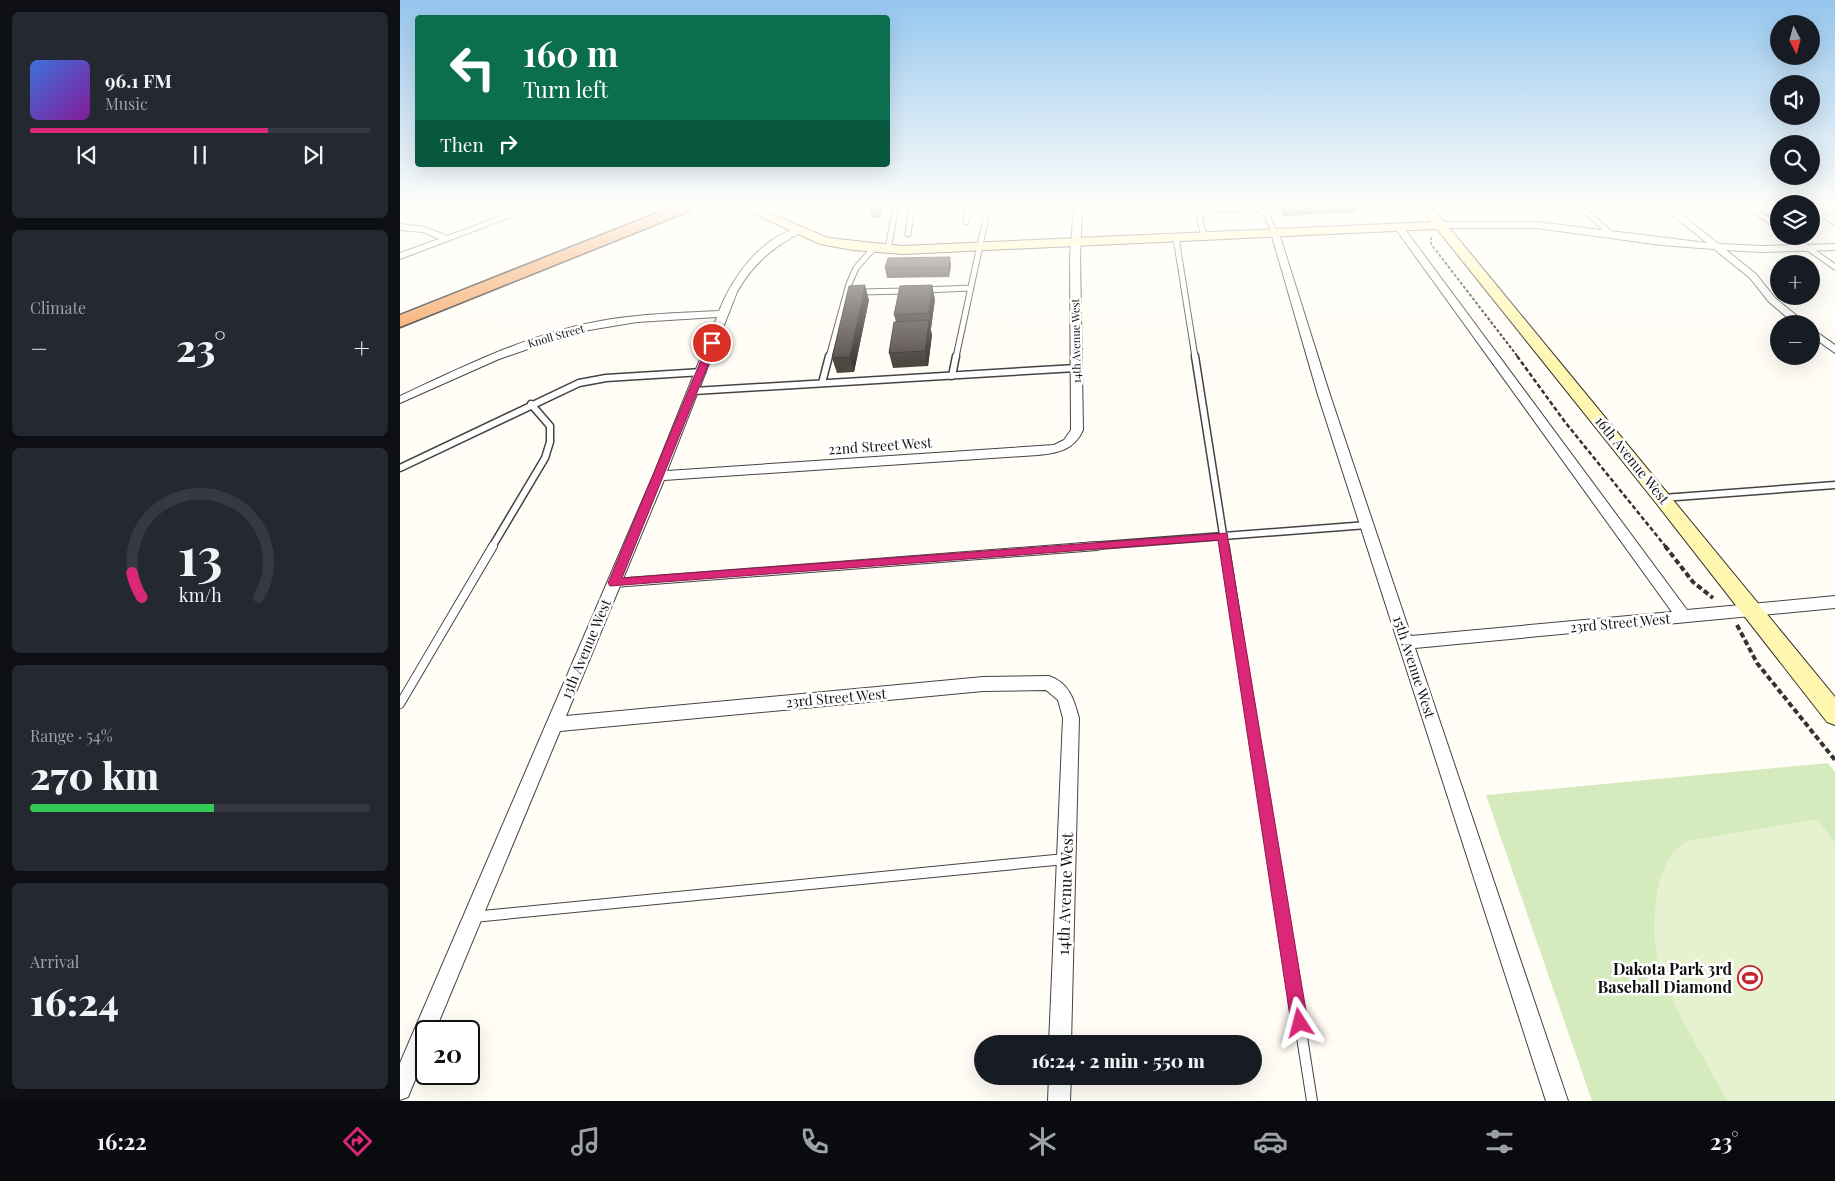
<!DOCTYPE html>
<meta charset="utf-8">
<style>
body{margin:0;font-family:"Playfair Display",serif;background:#242831;color:#f1f3f6;height:100vh;display:flex;flex-direction:column;font-size:19px;white-space:nowrap}
*{box-sizing:border-box;margin:0}
p{font-size:16px;color:#9ea1a6}
.icon{flex:none;width:28px;height:28px;fill:none;stroke:currentColor;stroke-width:2;stroke-linecap:round;stroke-linejoin:round}
.map{position:relative;flex:1;overflow:hidden}
.drawer{display:flex;flex-direction:column;gap:12px;padding:12px;background:#0d0f14;width:400px}
.drawer>*{flex:none}
.guide{position:absolute;left:15px;top:15px;width:475px;height:152px;border-radius:5px;box-shadow:0 5px 20px #0002;background:#0b6e4f;color:#fff;overflow:hidden}
.needle{width:32px;rotate:174deg}
.tools{position:absolute;left:1370px;top:15px;display:grid;gap:10px}
.tools a{display:grid;place-items:center;width:50px;height:50px;border-radius:50%;background:#171b24;box-shadow:0 5px 20px #0002;font-size:25px}
.speed{position:absolute;left:15px;top:1020px;display:flex;gap:10px;font-size:25px;font-weight:700;text-align:center}
.speed>*{display:grid;place-content:center;width:65px;height:65px;border-radius:50%;background:#171b24;box-shadow:0 5px 20px #0002;line-height:1}
.speed .limit{border:2px solid #111;border-radius:8px;background:#fff;color:#111}
.pin{position:absolute;display:grid;place-items:center;width:42px;height:42px;color:#fff;margin:-21px;border:2px solid #fff;border-radius:50%;box-shadow:0 1px 5px #0007}
.me{position:absolute;width:55px;margin:-28px;rotate:351deg;stroke-linejoin:round;filter:drop-shadow(0 0 4px #0008)}
.turn{display:flex;align-items:center;gap:18px;height:105px;padding:0 25px;font-size:22px}
.turn .icon{width:65px;height:65px;stroke-width:2.5}
.turn b{display:block;font-size:35px;line-height:42px}
.then{display:flex;align-items:center;height:48px;padding:0 25px;background:#0003;gap:10px;font-size:19px}
.big{font-size:38px;font-weight:800;line-height:1.1}
.drawer .card{flex:1;display:flex;flex-direction:column;justify-content:center;gap:8px;min-width:0;padding:0 18px;border-radius:8px;background:#242831}
.drawer .dial{align-items:center;gap:0}
.dial svg{height:130px;overflow:visible;fill:none;stroke:#363941;stroke-width:7;stroke-linecap:round;text-anchor:middle}
.dial text{fill:#f1f3f6;stroke:none}
.song{display:flex;align-items:center;gap:15px}
.cover{width:60px;height:60px;border-radius:8px;background:linear-gradient(135deg,hsl(220 70% 55%),hsl(290 70% 35%))}
.played{height:5px;border-radius:2px;background:linear-gradient(90deg,#db2777 70%,#363941 70%)}
.keys{display:flex;justify-content:space-around;direction:ltr}
.heat{display:flex;justify-content:space-between;align-items:center;font-size:28px;direction:ltr}
.charge{height:8px;border-radius:4px;background:linear-gradient(90deg,#34c759 54%,#363941 0)}
.trip{position:absolute;left:574px;top:1035px;width:288px;height:50px;border-radius:25px;background:#171b24;box-shadow:0 5px 20px #0002;font-weight:800;line-height:50px;text-align:center}
.tab-bar{display:flex;height:80px;justify-content:space-around;align-items:center;background:#090b0e;color:#9ea1a6}
.tab-bar .icon{width:35px;height:35px}
.tab-bar .on{color:#db2777}
.tab-bar b{font-size:22px;color:#f1f3f6}
main{display:flex;flex:1;min-height:0}
.map>svg:first-child{display:block}
.green{fill:#d5ebbd}
.pitch{fill:#e6f2cf}
.lines{fill:none;stroke-linecap:round;stroke-linejoin:round}
.lane-far3-casing{stroke:#444;stroke-width:7}
.lane-far2-casing{stroke:#444;stroke-width:9}
.lane-far1-casing{stroke:#444;stroke-width:10}
.lane-casing{stroke:#444;stroke-width:12}
.street-casing{stroke:#444;stroke-width:2}
.secondary-casing{stroke:#333;stroke-width:2}
.highway-casing{stroke:#222;stroke-width:3}
.path-far2{stroke:#333;stroke-width:2;stroke-dasharray:3 2;stroke-linecap:butt}
.path-far1{stroke:#333;stroke-width:2.5;stroke-dasharray:4.5 2.5;stroke-linecap:butt}
.path{stroke:#333;stroke-width:4;stroke-dasharray:5.5 3;stroke-linecap:butt}
.lane-far3{stroke:#fff;stroke-width:5}
.lane-far2{stroke:#fff;stroke-width:6}
.lane-far1{stroke:#fff;stroke-width:8}
.lane{stroke:#fff;stroke-width:10}
.street{fill:#fff;fill-rule:evenodd}
.secondary{fill:#fff6b0;fill-rule:evenodd}
.highway{fill:#f5a25d;fill-rule:evenodd}
.wall{fill:#4d4742}
.shaded-wall{fill:#3f3936}
.building{fill:#5a524d;stroke:#3f3936}
.route{fill:#db2777;stroke:#8e194d}
.labels{text-anchor:middle;stroke-width:5;stroke-linejoin:round;paint-order:stroke}
.far-street-label{font-size:11px;fill:#111;stroke:#fff}
.street-label{font-size:14px;fill:#111;stroke:#fff}
.near-street-label{font-size:16px;fill:#111;stroke:#fff}
.near-poi-label{font-size:16px;font-weight:bold;fill:#111;stroke:#fff;text-anchor:end}
</style>
<main>
<section class="drawer">
<div class="card">
<div class="song"><i class="cover"></i><div><b>96.1 FM</b><p>Music</p></div></div>
<div class="played"></div>
<div class="keys"><svg class="icon" aria-label="previous" viewBox="0 0 24 24"><path d="M18 5L8 12l10 7zM5 5v14"/></svg><svg class="icon" aria-label="pause" viewBox="0 0 24 24"><path d="M8 5v14M16 5v14"/></svg><svg class="icon" aria-label="next" viewBox="0 0 24 24"><path d="M6 5l10 7-10 7zM19 5v14"/></svg></div>
</div>
<div class="card"><p>Climate</p>
<div class="heat"><a>−</a><b class="big">23°</b><a>+</a></div>
</div>
<div class="card dial"><svg viewBox="0 0 100 80">
<path d="M14 69A42 42 0 1 1 86 69"/>
<path d="M14 69A42 42 0 0 1 8 54" stroke="#db2777"/>
<text x="50" y="56" font-size="32" font-weight="700">13</text>
<text x="50" y="72" font-size="11">km/h</text>
</svg></div>
<div class="card"><p>Range · 54%</p><b class="big">270 km</b><div class="charge"></div></div>
<div class="card"><p>Arrival</p><b class="big">16:24</b></div>
</section>
<div class="map">
<svg width="1435" height="1101" viewBox="0 0 1435 1101">
<rect width="100%" height="100%" fill="#fffdf5"/>
<!-- green -->
<path class="green" d="M1428,763L1435,772V1101H1192L1086,795Z"/>
<!-- pitch -->
<path class="pitch" d="M1417,819L1435,843V1101H1327C1305,1058 1271,1007 1258,960C1252,938 1254,907 1259,884C1264,866 1270,851 1287,841Z"/>
<g class="lines">
<defs>
<path id="lane-far3" d="M1182,208L1212,235
M1351,208L1379,227
M566,222L569,208
M508,234L512,208
M804,236L799,216L809,210L859,208L867,216L875,233
M1391,236L1435,267
M776,238L795,357
M488,249L495,211
M524,290L571,288
M460,292L506,291
M429,357L449,284L456,268L473,249
M556,357L588,208"/>
<path id="lane-far2" d="M795,356L825,547
M552,376L556,356
M422,383L429,356
M294,391L676,368
M0,468L179,383L206,378L302,372
M1263,498L1435,485
M92,547L145,458L150,442V426L131,404
M680,547L967,525"/>
<path id="lane-far1" d="M825,546L863,790
M214,583L697,546
M0,704L93,546"/>
<path id="lane" d="M863,789L912,1101
M73,917L665,859"/>
<path id="street" d="M123,208H135L0,259V253L39,239L23,232L0,230V224L25,227L47,236Z
M674,208H682L680,256L683,430C674,450 658,453 638,455L264,480L166,716L583,677L649,676C669,683 674,699 679,718L671,1044H649L663,718L658,700L646,690L583,691L160,731L35,1031H26V1053L8,1097L0,1100V1063L253,476L317,317L237,322L177,332L99,359L0,403V396C63,367 126,335 195,322C236,314 278,313 319,311C333,276 359,240 397,228L401,231L400,233C372,247 352,265 337,292L267,471L654,445L664,440L671,430L670,256Z
M1264,208H1273L1319,244L1362,246L1435,244V250L1362,252L1326,250L1356,274L1375,298L1407,324H1395L1369,302L1350,278L1314,249L1261,245L1137,228H1041L1037,225L1041,222H1137L1307,243Z
M1411,208H1419L1435,218V225L1411,211Z
M998,223L1001,224L1287,610L1435,596V608L1015,648L1168,1101H1146L918,395L871,233L872,231L879,233L930,395L1011,636L1272,612L995,228L994,226Z
M1411,328L1435,345V353L1411,336Z
M649,1076H671L670,1101H648Z"/>
<path id="secondary" d="M341,208H358L428,238L503,246L1032,222L1021,208H1033L1435,697V725L1427,722L1256,503L1037,229L503,254L453,250L420,244Z"/>
<path id="highway" d="M270,208H292L289,211L0,327V315Z"/>
</defs>
<!-- lane-far3 casing -->
<use href="#lane-far3" class="lane-far3-casing"/>
<!-- lane-far2 casing -->
<use href="#lane-far2" class="lane-far2-casing"/>
<!-- lane-far1 casing -->
<use href="#lane-far1" class="lane-far1-casing"/>
<!-- lane casing -->
<use href="#lane" class="lane-casing"/>
<!-- street casing -->
<use href="#street" class="street-casing"/>
<!-- secondary casing -->
<use href="#secondary" class="secondary-casing"/>
<!-- highway casing -->
<use href="#highway" class="highway-casing"/>
<!-- path-far2 -->
<path class="path-far2" d="M1007,208L1013,215
M1031,237V244L1118,357"/>
<!-- path-far1 -->
<path class="path-far1" d="M1117,356L1165,422L1266,547"/>
<!-- path -->
<path class="path" d="M1265,546L1293,582L1313,598
M1337,625L1357,663L1435,760"/>
<!-- lane-far3 -->
<use href="#lane-far3" class="lane-far3"/>
<!-- lane-far2 -->
<use href="#lane-far2" class="lane-far2"/>
<!-- lane-far1 -->
<use href="#lane-far1" class="lane-far1"/>
<!-- lane -->
<use href="#lane" class="lane"/>
<!-- street -->
<use href="#street" class="street"/>
<!-- secondary -->
<use href="#secondary" class="secondary"/>
<!-- highway -->
<use href="#highway" class="highway"/>
</g>
<!-- wall -->
<path class="wall" d="M469,208H483L481,218H472Z
M878,208H958L957,212L883,216Z
M550,257L551,266L549,277L487,278L485,268Z
M535,299L531,328H530L532,335L528,366L493,368L489,353L496,322L494,315Z
M469,300L454,372L437,373L432,358Z"/>
<!-- shaded-wall -->
<path class="shaded-wall" d="M479,208H483L481,218Z
M550,257L551,266L549,277L548,267Z
M465,285L469,300L454,372L450,357Z
M532,285L535,299L531,328L529,313Z
M529,320L532,335L528,366L525,351Z"/>
<!-- building -->
<path class="building" d="M550,257L548,267L485,268L488,258Z
M465,285L450,357L432,358L449,286Z
M532,285L529,313L494,315L500,286Z
M529,320L525,351L489,353L494,322Z"/>
<!-- sky -->
<linearGradient id="sky" x2="0" y2="1"><stop stop-color="#95c6ee"/><stop offset="0.57" stop-color="#fffefa"/><stop offset="1" stop-color="#fffefa" stop-opacity="0"/></linearGradient>
<rect width="1435" height="362" fill="url(#sky)"/>
<!-- route -->
<path class="route" d="M309,341L317,343L222,578L827,533L908,1023L906,1029L900,1032L893,1029L891,1023L818,540L210,586L208,583Z"/>
<!-- icons -->
<defs>
<symbol id="stadium-ring" viewBox="-11 -11 22 22"><circle r="9.5" fill="#fff" stroke="#c4262e" stroke-width="1.5"/><path d="M0-5a6.5 5 0 1 0 0 10a6.5 5 0 1 0 0-10ZM-3.5-1.8h7v3.6h-7Z" fill="#c4262e"/></symbol>
</defs>
<g fill-rule="evenodd">
<use href="#stadium-ring" x="1336" y="964" width="28" height="28"/>
</g>
<g class="labels">
<!-- far-street labels -->
<g class="far-street-label">
<text transform="translate(156 336) rotate(-16)" y="4">Knoll Street</text>
<text transform="translate(676 341) rotate(-91)" y="4">14th Avenue West</text>
</g>
<!-- street labels -->
<g class="street-label">
<text transform="translate(480 446) rotate(-4)" y="5">22nd Street West</text>
<text transform="translate(1232 460) rotate(51)" y="5">16th Avenue West</text>
<text transform="translate(1220 623) rotate(-5)" y="5">23rd Street West</text>
<text transform="translate(186 649) rotate(-67)" y="5">13th Avenue West</text>
<text transform="translate(1014 667) rotate(72)" y="5">15th Avenue West</text>
<text transform="translate(436 698) rotate(-5)" y="5">23rd Street West</text>
</g>
<!-- near-street labels -->
<g class="near-street-label">
<text transform="translate(665 894) rotate(-88)" y="6">14th Avenue West</text>
</g>
<!-- near-poi labels -->
<g class="near-poi-label">
<text x="1332" y="975">Dakota Park 3rd<tspan x="1332" dy="18">Baseball Diamond</tspan></text>
</g>
</g>
</svg>
<div class="tools">
<a><svg class="needle" viewBox="-14 -14 28 28"><path d="M0-13l5 13h-10z" fill="#e53935"/><path d="M0 13l5-13h-10z" fill="#9ea1a6"/></svg></a>
<a><svg class="icon" aria-label="sound" viewBox="0 0 24 24"><path d="M4 9h4l5-4v14l-5-4H4zM17 9q2 3 0 6"/></svg></a>
<a><svg class="icon" aria-label="search" viewBox="0 0 24 24"><circle cx="10" cy="10" r="6"/><path d="M15 15l6 6"/></svg></a>
<a><svg class="icon" aria-label="layers" viewBox="0 0 24 24"><path d="M12 4l9 5-9 5-9-5zM3 14l9 5 9-5"/></svg></a>
<a>+</a>
<a>−</a>
</div>
<div class="speed"><div class="limit">20</div></div>
<div class="pin" style="left:312px;top:343px;background:#d93025"><svg class="icon" aria-label="arrive" viewBox="0 0 24 24"><path d="M6 21V4h12l-3 4 3 4H6"/></svg></div>
<svg class="me" style="left:900px;top:1023px" viewBox="-20 -20 40 40"><path d="M0-17L14 15 0 8-14 15z" fill="#db2777" stroke="#fff" stroke-width="4"/></svg>
<div class="trip">16:24 · 2 min · 550 m</div>
<div class="guide">
<div class="turn"><svg class="icon" aria-label="left" viewBox="0 0 24 24"><path d="M17 20v-9H6M10 6l-5 5 5 5"/></svg><div><b>160 m</b>Turn left</div></div>
<div class="then">Then<svg class="icon" aria-label="right" viewBox="0 0 24 24"><path d="M7 20v-9h11M14 6l5 5-5 5"/></svg></div>
</div>
</div>
</main>
<nav class="tab-bar">
<b>16:22</b>
<svg class="icon on" aria-label="directions" viewBox="0 0 24 24"><path d="M12 3l9 9-9 9-9-9zM9 14v-3h6M13 9l2 2-2 2"/></svg>
<svg class="icon" aria-label="music" viewBox="0 0 24 24"><path d="M9 18V5l10-2v13"/><circle cx="6" cy="18" r="3"/><circle cx="16" cy="16" r="3"/></svg>
<svg class="icon" aria-label="phone" viewBox="0 0 24 24"><path d="M5 4h4l2 5-3 2q2 4 5 5l2-3 5 2v4C11 20 4 13 5 4z"/></svg>
<svg class="icon" aria-label="climate" viewBox="0 0 24 24"><path d="M12 3v18M4 7l16 10M4 17L20 7"/></svg>
<svg class="icon" aria-label="car" viewBox="0 0 24 24"><path d="M5 17H2v-5l4-1 3-4h7l3 4 3 1v5h-3M9 17h6M6 11h13"/><circle cx="7" cy="17" r="2"/><circle cx="17" cy="17" r="2"/></svg>
<svg class="icon" aria-label="filters" viewBox="0 0 24 24"><path d="M4 7h16M4 17h16"/><circle cx="9" cy="7" r="2"/><circle cx="15" cy="17" r="2"/></svg>
<b>23°</b>
</nav>
